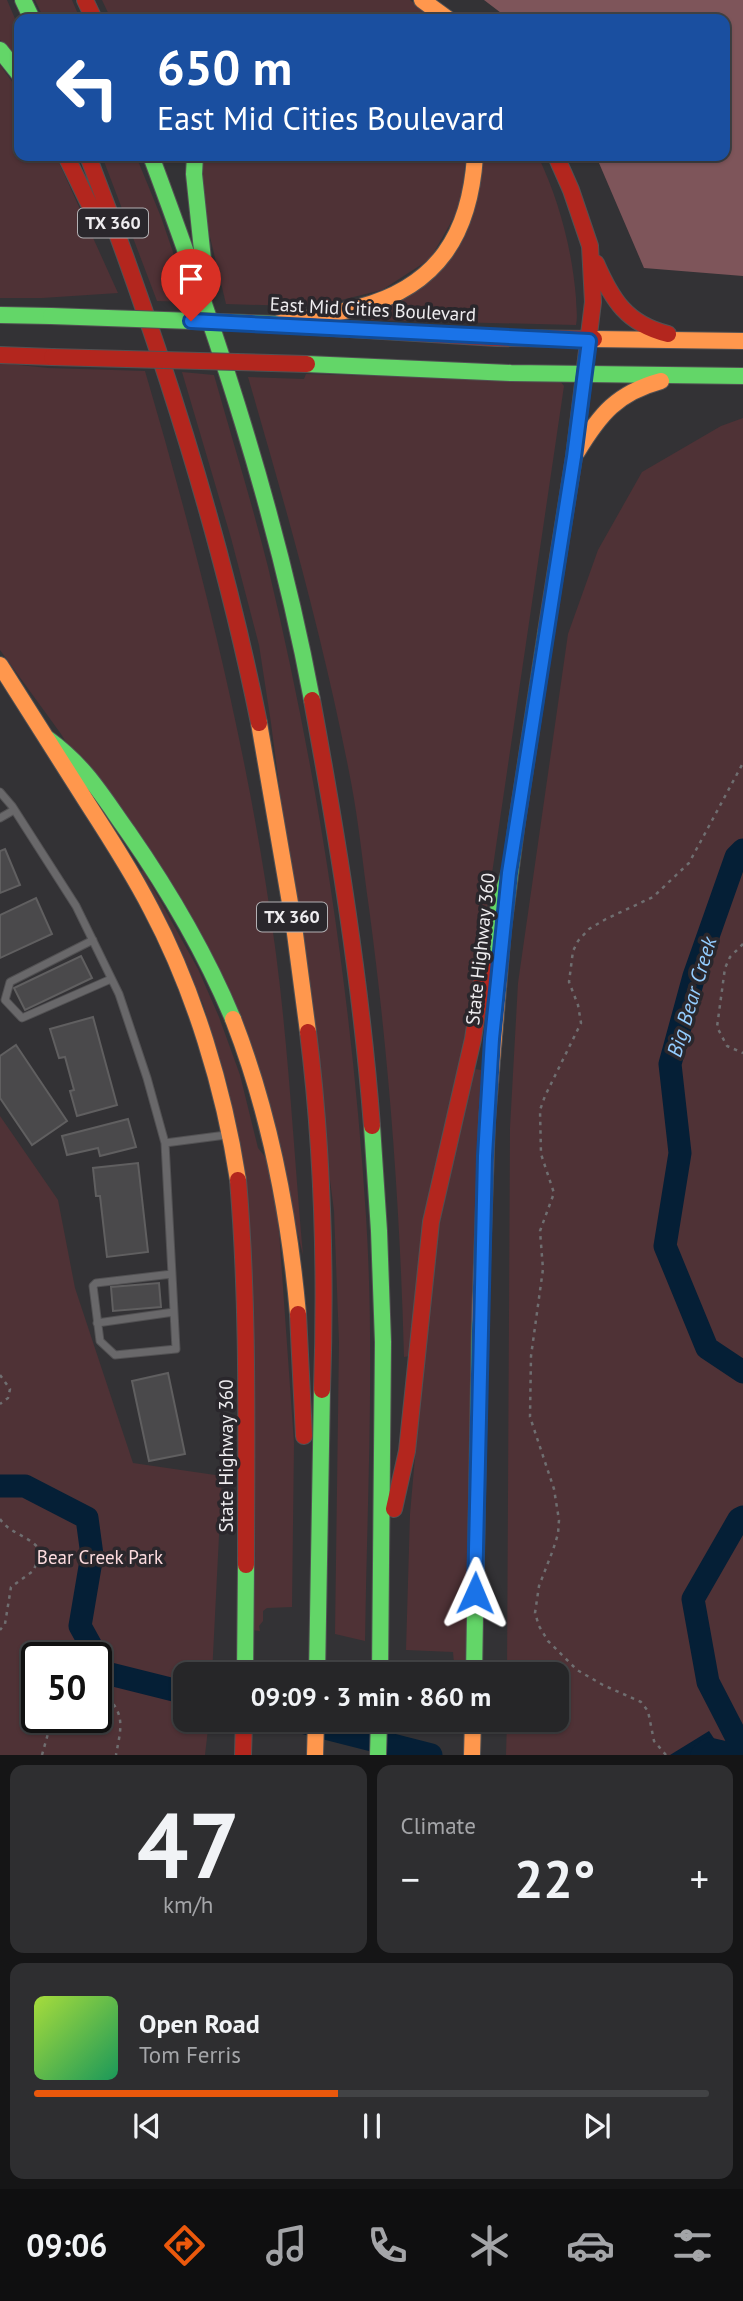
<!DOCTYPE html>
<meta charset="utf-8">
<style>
body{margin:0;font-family:"PT Sans",sans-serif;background:#2e2e30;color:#f1f3f6;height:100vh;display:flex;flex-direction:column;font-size:26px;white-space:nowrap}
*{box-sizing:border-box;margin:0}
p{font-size:23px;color:#a4a5a8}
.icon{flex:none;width:38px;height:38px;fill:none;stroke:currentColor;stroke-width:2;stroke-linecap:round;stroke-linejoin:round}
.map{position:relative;height:1755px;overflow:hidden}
.drawer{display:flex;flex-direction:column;gap:10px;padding:10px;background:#151516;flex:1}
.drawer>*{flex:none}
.guide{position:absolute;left:14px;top:14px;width:716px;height:147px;border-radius:14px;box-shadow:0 2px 5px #0004,0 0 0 2px #424345;background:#1a4fa0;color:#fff;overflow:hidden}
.speed{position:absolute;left:21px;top:1642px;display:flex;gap:14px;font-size:35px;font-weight:700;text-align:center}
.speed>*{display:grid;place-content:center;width:91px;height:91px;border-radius:50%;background:#262628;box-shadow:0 2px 5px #0004,0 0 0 2px #424345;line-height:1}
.speed .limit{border:4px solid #111;border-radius:10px;background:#fff;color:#111}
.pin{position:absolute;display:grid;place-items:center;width:60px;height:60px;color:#fff;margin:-72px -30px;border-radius:50% 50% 50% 0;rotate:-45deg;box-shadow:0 0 7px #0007}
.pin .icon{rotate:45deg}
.me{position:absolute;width:77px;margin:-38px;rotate:1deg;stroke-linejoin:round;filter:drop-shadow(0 0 5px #0008)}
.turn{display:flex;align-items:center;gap:24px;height:147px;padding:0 28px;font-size:32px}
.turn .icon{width:91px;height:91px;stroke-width:2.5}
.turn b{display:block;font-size:49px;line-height:60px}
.big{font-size:52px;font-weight:800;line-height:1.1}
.drawer .tile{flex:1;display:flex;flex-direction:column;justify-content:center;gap:10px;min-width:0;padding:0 24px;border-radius:14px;background:#2e2e30}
.drawer .dial{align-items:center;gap:0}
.dial b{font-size:91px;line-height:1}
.song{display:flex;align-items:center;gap:21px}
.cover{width:84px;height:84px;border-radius:10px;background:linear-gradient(135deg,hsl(80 70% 55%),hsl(150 70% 35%))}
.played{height:7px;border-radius:4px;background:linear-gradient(90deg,#ea580c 45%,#424345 45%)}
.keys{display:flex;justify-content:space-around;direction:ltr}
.heat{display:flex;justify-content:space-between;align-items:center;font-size:38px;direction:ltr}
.drawer .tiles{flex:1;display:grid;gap:10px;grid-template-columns:1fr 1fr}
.tile:last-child{grid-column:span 2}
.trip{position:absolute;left:173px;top:1662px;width:396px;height:70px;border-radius:14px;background:#262628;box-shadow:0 2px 5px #0004,0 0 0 2px #424345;font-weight:800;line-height:70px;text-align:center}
.tab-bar{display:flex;height:112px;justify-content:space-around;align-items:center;background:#0f0f10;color:#a4a5a8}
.tab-bar .icon{width:49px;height:49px}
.tab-bar .active{color:#ea580c}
.tab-bar b{font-size:32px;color:#f1f3f6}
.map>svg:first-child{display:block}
.green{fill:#4f3236;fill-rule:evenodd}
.forest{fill:#7e555a}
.water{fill:#051f36}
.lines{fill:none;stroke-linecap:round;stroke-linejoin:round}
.river{stroke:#051f36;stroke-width:23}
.building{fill:#4a494b;stroke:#605f60;stroke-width:2}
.lane-casing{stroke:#525153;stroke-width:9}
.fast-casing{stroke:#525153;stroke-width:18}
.slow-casing{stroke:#525153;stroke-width:18}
.jam-casing{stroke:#525153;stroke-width:18}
.path{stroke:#6f6e70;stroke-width:2.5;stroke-dasharray:3.5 5;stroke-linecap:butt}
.lane{stroke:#69686a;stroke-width:7}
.fast{stroke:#63d668;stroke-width:16}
.slow{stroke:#ff974d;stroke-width:16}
.jam{stroke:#b3261e;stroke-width:16}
.fast-bridge-casing{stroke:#525153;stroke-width:18;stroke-linecap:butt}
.jam-bridge-casing{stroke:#525153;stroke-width:18;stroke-linecap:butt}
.fast-bridge{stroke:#63d668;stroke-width:16}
.jam-bridge{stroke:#b3261e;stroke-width:16}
.route-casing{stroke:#114b97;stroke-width:18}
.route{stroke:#1a73e8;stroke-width:12}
.labels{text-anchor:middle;stroke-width:7;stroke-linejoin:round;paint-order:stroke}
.shield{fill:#2a272c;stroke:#b3b1b4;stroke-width:2}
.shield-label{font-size:18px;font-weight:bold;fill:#eeecef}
.street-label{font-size:19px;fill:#eeecef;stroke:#2a272c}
.park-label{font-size:19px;fill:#fcdbde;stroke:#2a272c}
.water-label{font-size:21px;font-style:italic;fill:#94cdff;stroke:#2a272c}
</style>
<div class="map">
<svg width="743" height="1755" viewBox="0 0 743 1755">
<rect width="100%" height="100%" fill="#333235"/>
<!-- green -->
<path class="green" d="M0,0H7L19,28V61L0,40Z
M35,0H72L80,19H44Z
M102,0H410L434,19H111Z
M0,65L19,91V156H56L118,293L42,298H0Z
M102,156H136L161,217L190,302L157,301Z
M201,156H466L461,205L430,259L382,290L329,303L293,306L226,304L206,220Z
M481,156H538C559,200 572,249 576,298C576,307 578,316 576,325L371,320V312L429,281Z
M0,363L48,368L145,371C201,562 250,756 276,954C289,1054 294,1155 303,1255L250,1045L61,734L0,650Z
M182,372L214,375C232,439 252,503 268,567C319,780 352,998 366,1216C375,1358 367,1500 365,1641L335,1634L339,1342L334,1211L271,723L259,645L231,538Z
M306,374L560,381L564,386L486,914L410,1356L404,1357C400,1206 389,1057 369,908C363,866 359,824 351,782C325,645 287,511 248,377L304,379Z
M743,418V1755H506L507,1720H556V1675H507L510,1128L518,983L568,634L598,550L642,472L721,426Z
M143,870L198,969L219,1017L240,1075L258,1148L266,1158L278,1217L294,1443L292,1607L267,1608L263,1611V1621L259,1626L260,1631L252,1630L240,1147L227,1083L203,1004L141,872Z
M474,1069L482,1070L465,1675H455L453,1652L406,1650L410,1514L433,1253Z
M0,1116L58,1200L75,1288L133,1463L222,1476L212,1675H186V1720H209L205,1755H0ZM37,1657H96V1717H37Z"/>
<!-- forest -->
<path class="forest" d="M484,0H743V276L644,268L596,156H724V19H509Z"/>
<!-- water -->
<path class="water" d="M709,1731L719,1746L702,1755H670Z"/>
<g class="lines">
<!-- river -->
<path class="river" d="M743,850L736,857L694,976L670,1064L680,1153L665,1246L707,1348L743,1372
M0,1486H25L87,1518L92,1555L80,1626L106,1673L186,1693
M743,1517L739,1519L693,1599L708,1682L743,1750
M294,1720L431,1755
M702,1755L709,1749L735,1755"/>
</g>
<!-- building -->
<path class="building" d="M5,849L20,885L0,893V851Z
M36,898L52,934L0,958V915Z
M81,956L92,978L25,1010L14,988Z
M93,1017L117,1105L77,1116L70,1091L74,1090L65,1057L59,1058L50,1029Z
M16,1045L67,1121L32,1145L0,1098V1056Z
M128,1119L136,1147L100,1156L98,1148L67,1155L62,1136Z
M138,1163L148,1252L107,1257L100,1196H96L93,1168Z
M159,1283L161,1307L113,1311L111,1287Z
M168,1373L185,1454L149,1461L132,1381Z"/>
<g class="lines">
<defs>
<path id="lane" d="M0,792L12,806L76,906L119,994L147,1078L165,1143L176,1349L115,1355L100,1341L93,1286L96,1283L172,1274
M0,818L14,810
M93,940L10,982L5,1000L22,1018L111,979
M165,1143L226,1135
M97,1323L174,1312"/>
<path id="fast" d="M23,0L32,19
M0,50L19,74
M151,156C217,333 277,513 312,700
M195,156L194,174L204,269
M0,315L51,316
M307,364L511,373L743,376
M48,739C86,767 101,794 128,832C169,891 205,952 233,1019
M503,929L517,821L546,632
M485,960L488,943L509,873
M372,1126L379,1231L383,1342L380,1675
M245,1675L246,1565
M317,1675L322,1390
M474,1675L480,1320
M378,1755L379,1720"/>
<path id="slow" d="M422,0L448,19
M275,324C303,318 332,315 360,307C438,286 470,234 475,156
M594,339L743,341
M577,452C600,414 617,393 661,381
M0,665C29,711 59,758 88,804C110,838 132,872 151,909C194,990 224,1089 238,1180
M259,723L294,926L308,1032
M233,1019C270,1114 289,1213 298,1314
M480,1320L487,1120L503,929
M315,1755L316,1720
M472,1755L473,1720"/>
<path id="jam" d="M85,0L94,19
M66,156L91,208
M88,156C159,341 220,529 259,723
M596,263C612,300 627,324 668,334
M301,326L497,338L594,339
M0,355L52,357
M546,632L574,457L593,302L590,246L571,190L556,156
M312,700C338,841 361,983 372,1126
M308,1032C323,1151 326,1271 322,1390
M238,1180C249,1309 246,1437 246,1565
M298,1314L304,1436
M394,1509L407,1451L431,1222L473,1039L485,960
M243,1755L244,1720"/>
</defs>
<!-- lane casing -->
<use href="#lane" class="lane-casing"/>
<!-- fast casing -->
<use href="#fast" class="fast-casing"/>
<!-- slow casing -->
<use href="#slow" class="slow-casing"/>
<!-- jam casing -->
<use href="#jam" class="jam-casing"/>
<!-- path -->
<path class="path" d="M743,944L730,957L725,968L717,1027L727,1046L743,1053
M0,1375L10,1389L8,1398L0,1404
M0,1519C11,1535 28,1534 42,1552L33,1571L11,1587L5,1624L0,1630
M96,1688L104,1702L114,1705C125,1720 119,1737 116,1755
M42,1755L49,1730L66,1717
M666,1755L654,1741L648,1711L641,1702L603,1685L577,1670L548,1641L539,1626L535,1613L539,1586L553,1550L558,1534L559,1520L554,1489L530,1417L531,1356L543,1269L540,1231L554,1193L541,1154L540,1110L545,1096L581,1023L578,1005L569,982L573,951L578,941L589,929L606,919L653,897L689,863L743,763"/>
<!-- lane -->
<use href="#lane" class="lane"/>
<!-- fast -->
<use href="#fast" class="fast"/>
<!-- slow -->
<use href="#slow" class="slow"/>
<!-- jam -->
<use href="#jam" class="jam"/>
<defs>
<path id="fast-bridge" d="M51,316L275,324"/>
<path id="jam-bridge" d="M52,357L307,364"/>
</defs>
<!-- fast-bridge casing -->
<use href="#fast-bridge" class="fast-bridge-casing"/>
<!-- jam-bridge casing -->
<use href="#jam-bridge" class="jam-bridge-casing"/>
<!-- fast-bridge -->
<use href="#fast-bridge" class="fast-bridge"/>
<!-- jam-bridge -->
<use href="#jam-bridge" class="jam-bridge"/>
</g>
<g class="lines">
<defs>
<path id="route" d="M191,321L589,341L574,457L509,873L492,1039L485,1156L475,1593"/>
</defs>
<!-- route casing -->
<use href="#route" class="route-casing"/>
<!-- route -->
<use href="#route" class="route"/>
</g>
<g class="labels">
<!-- shield labels -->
<g class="shield">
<rect x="78" y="208.5" width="70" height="29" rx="5"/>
<rect x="257" y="902.5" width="70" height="29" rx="5"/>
</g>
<g class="shield-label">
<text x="113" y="229">TX 360</text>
<text x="292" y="923">TX 360</text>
</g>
<!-- street labels -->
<g class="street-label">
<text transform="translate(373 309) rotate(3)" y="7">East Mid Cities Boulevard</text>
<text transform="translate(480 949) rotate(-84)" y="7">State Highway 360</text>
<text transform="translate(226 1456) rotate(-90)" y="7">State Highway 360</text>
</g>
<!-- park labels -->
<g class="park-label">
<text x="100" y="1564">Bear Creek Park</text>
</g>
<!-- water labels -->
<g class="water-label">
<text transform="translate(692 997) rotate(-73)" y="7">Big Bear Creek</text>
</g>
</g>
</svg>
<div class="speed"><div class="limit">50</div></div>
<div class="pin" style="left:191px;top:321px;background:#d93025"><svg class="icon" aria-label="arrive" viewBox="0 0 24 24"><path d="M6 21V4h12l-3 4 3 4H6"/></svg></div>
<svg class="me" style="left:475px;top:1593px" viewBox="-20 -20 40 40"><path d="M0-17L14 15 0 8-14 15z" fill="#1a73e8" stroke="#fff" stroke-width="4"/></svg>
<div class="trip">09:09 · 3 min · 860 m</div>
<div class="guide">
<div class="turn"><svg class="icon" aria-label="left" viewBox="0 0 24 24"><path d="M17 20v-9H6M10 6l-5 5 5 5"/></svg><div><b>650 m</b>East Mid Cities Boulevard</div></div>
</div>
</div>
<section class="drawer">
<div class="tiles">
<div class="tile dial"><b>47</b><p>km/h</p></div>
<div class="tile"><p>Climate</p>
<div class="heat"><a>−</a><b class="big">22°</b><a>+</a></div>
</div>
<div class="tile">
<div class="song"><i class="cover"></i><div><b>Open Road</b><p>Tom Ferris</p></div></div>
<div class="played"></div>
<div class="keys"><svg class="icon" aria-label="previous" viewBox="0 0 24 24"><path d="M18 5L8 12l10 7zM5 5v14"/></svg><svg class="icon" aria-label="pause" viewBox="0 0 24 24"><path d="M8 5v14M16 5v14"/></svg><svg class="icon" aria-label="next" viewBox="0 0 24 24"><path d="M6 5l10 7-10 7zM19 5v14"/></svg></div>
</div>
</div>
</section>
<nav class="tab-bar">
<b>09:06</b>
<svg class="icon active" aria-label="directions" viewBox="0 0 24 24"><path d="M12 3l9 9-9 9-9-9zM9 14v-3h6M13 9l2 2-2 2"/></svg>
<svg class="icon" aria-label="music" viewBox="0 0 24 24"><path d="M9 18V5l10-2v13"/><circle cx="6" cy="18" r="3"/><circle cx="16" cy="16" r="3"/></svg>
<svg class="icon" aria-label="phone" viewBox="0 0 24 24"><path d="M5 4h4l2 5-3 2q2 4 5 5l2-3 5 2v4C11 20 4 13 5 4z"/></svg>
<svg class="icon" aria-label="climate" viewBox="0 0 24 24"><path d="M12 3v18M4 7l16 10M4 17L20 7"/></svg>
<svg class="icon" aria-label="car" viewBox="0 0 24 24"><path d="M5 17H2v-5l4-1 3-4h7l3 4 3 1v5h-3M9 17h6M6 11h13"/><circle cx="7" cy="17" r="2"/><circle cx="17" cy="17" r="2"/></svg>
<svg class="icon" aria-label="filters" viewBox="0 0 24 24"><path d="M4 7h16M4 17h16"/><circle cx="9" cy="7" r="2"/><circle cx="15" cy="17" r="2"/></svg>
</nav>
